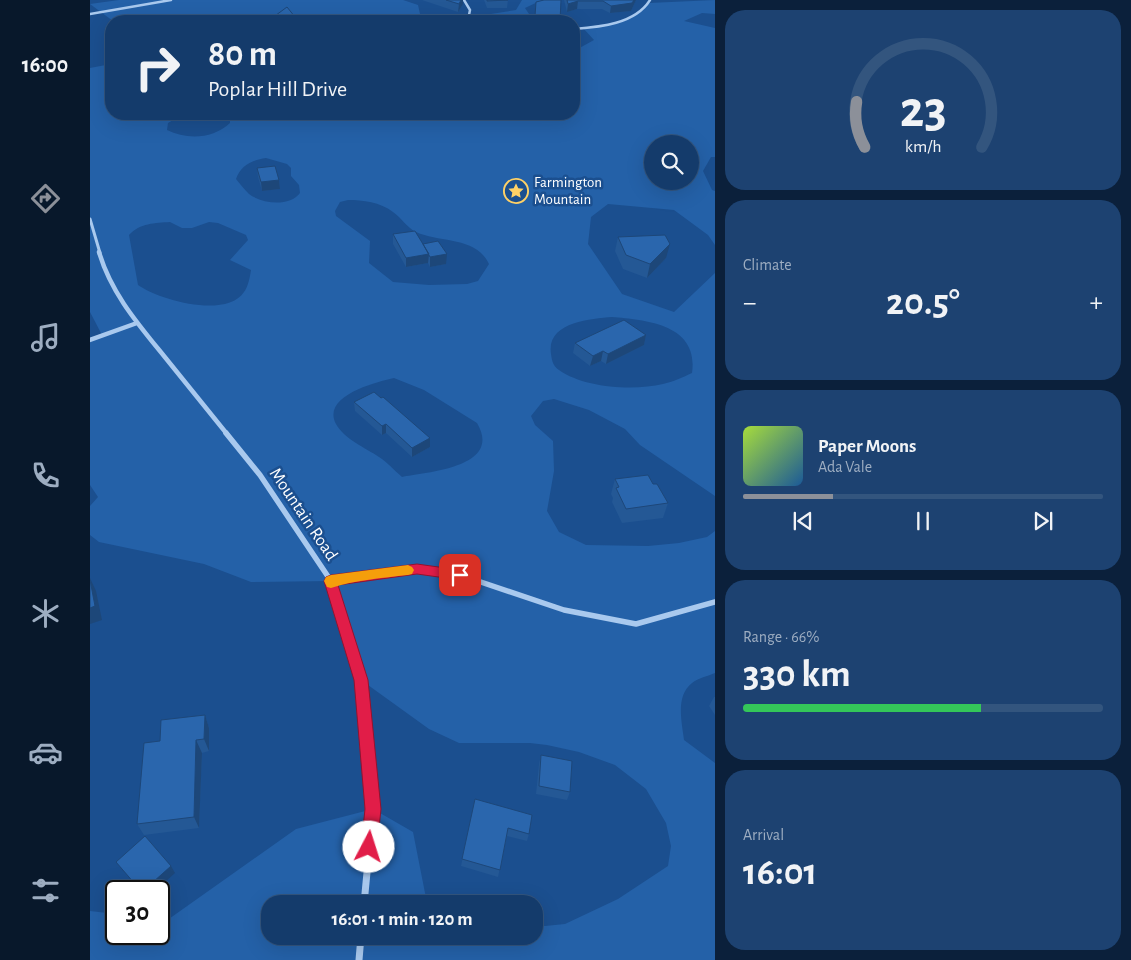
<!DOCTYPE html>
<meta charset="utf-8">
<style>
body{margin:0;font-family:"Alegreya Sans",sans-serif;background:#1d4271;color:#f1f3f6;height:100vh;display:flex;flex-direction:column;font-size:19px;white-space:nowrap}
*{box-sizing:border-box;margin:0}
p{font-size:16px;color:#9dadc1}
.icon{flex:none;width:28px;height:28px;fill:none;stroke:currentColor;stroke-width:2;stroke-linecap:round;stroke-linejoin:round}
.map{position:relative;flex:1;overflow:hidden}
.details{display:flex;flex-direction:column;gap:10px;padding:10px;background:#0b203b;width:416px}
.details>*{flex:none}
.guide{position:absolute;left:15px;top:15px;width:475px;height:105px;border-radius:20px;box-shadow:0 5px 20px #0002,0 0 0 1px #33557e;background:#143b6b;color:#f1f3f6;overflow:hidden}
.tools{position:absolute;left:554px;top:135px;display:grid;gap:10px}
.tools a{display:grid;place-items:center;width:55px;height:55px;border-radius:50%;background:#143b6b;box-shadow:0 5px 20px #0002,0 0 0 1px #33557e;font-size:25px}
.speed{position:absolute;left:15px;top:880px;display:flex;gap:10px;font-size:25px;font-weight:700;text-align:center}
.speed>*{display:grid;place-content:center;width:65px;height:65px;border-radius:50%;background:#143b6b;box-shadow:0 5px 20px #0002,0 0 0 1px #33557e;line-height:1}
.speed .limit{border:2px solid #111;border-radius:8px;background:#fff;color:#111}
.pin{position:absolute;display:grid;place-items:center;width:42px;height:42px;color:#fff;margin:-21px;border-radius:10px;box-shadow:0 2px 8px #0006}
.me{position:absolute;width:55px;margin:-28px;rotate:5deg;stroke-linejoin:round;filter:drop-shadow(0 0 4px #0008)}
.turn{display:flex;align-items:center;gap:18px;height:105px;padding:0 20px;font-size:22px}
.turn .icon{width:65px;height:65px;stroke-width:2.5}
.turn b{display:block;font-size:35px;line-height:42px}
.big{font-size:38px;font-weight:600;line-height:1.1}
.details .widget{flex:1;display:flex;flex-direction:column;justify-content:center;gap:8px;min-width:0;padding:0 18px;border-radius:20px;background:#1d4271}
.details .dial{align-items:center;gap:0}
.dial svg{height:130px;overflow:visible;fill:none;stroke:#33557e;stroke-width:7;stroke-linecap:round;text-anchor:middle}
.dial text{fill:#f1f3f6;stroke:none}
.song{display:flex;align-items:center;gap:15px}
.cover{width:60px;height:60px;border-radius:8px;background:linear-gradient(135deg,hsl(80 70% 55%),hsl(210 70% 35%))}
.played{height:5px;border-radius:2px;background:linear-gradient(90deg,#8c9099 25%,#33557e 25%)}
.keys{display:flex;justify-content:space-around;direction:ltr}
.heat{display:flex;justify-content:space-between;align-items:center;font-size:28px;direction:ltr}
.charge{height:8px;border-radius:4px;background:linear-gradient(90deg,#34c759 66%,#33557e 0)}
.trip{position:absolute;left:171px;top:895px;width:282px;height:50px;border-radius:20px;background:#143b6b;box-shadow:0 5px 20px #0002,0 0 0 1px #33557e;font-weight:600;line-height:50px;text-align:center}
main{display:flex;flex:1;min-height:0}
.dock{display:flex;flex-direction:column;width:90px;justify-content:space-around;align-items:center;background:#08182b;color:#9dadc1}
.dock .icon{width:35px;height:35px}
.dock .current{color:#8c9099}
.dock b{font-size:22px;color:#f1f3f6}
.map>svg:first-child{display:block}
.green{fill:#2461a8;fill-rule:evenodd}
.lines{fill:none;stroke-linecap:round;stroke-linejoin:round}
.minor-far4{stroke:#a9c9ee;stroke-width:2.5}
.minor-far3{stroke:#a9c9ee;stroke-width:3}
.minor-far2{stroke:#a9c9ee;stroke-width:4.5}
.minor-far1{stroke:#a9c9ee;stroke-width:5.5}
.minor{stroke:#a9c9ee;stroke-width:7}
.wall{fill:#245895}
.shaded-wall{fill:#1d4779}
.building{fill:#2a66ad;stroke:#1d4779}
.route{fill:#e11d48;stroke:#92132f}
.slow{fill:#f59e0b}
.labels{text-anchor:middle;stroke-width:5;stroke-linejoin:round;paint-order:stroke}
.far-poi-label{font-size:15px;fill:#fff;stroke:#1b4f8f;text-anchor:start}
.street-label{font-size:18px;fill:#fff;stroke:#1b4f8f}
</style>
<main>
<nav class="dock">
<b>16:00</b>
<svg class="icon current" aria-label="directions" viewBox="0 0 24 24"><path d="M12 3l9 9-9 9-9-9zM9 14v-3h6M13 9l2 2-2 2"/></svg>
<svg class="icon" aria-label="music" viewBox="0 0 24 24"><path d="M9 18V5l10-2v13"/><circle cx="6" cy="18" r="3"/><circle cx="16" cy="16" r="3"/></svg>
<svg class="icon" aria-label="phone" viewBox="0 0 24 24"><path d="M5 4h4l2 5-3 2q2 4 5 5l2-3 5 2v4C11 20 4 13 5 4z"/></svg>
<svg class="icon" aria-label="climate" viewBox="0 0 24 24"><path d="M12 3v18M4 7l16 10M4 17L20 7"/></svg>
<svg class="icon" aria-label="car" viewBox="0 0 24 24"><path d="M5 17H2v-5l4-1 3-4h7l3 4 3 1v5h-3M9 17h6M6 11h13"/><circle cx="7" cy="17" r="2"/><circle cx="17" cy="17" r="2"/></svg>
<svg class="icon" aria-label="filters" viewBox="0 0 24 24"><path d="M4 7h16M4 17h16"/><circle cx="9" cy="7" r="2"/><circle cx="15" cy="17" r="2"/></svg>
</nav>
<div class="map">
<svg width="625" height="960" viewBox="0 0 625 960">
<rect width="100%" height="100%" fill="#1b4f8f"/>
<!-- green -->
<path class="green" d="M29,0H313L328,5L330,14L314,19L215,21H23L0,4Z
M432,0H452L435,8L439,14L434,21L390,20L401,14L426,10Z
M625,0V14L612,13L594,21L625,28V157H621L613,171L622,190L625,191V245L618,235L584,210L518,204L501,217L498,244L532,294L584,312L625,273V496L550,445L535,429L499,410L464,399L453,401L441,416L445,425L463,441L464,471L457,511L469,532L496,545L558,546L589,543L617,537L625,531V673C618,676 608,678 602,683C585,696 592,723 594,740L625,763V960H0V911L26,914V934H69V920L76,921L206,829L283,809L323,832L336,898L355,904H180V936H445V924L455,926L475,924L528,899L578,866L581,846L576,823L556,789L525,765L489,752L457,745L440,743H369L339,729L271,680L241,581L161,582L114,564L9,542L0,535V506L8,497L0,485V340L12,335L0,312V68L21,64V114H94L78,123L77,130C97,140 123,139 140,123V116L134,114C154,114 173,113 193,114C218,115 246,125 269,114H484V51L504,40L493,28C515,24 545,22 559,3ZM562,144H600V181H562ZM176,158L197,164L201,168V176L209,185L210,193C200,207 172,204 159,194C154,189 150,184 146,179C151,165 162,160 176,158ZM258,200C273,200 290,202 303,212C312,218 316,227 326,232C350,243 386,236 399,264L388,281L377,284L339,285L303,282L279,263L280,241L246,216L245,211L250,202ZM80,222L92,228H102L119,222L128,223L156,235L158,240L140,260L161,270C160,277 158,287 154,292C136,319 69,300 48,285L39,235C50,223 65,223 80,222ZM522,317C558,320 609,325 602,373C593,377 583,382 573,384C544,391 494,388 469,370C463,366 462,361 461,354C456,322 500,319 522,317ZM304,378L334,390L387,423C413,467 339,472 312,477C304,470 297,462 289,457C276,448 254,439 246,424C231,396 286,382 304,378Z"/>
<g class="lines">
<!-- minor-far4 -->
<path class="minor-far4" d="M0,14L81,0
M373,21L379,15L380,10L374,0
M484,29C510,27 545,24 560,0"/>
<!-- minor-far3 -->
<path class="minor-far3" d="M0,219L10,253"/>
<!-- minor-far2 -->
<path class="minor-far2" d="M9,252C21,293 48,324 74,356C95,382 116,408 137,434
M0,340L47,323"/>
<!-- minor-far1 -->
<path class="minor-far1" d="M136,433L170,475L241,581L267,666
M241,581L327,569L370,575L474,610L546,624L625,602"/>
<!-- minor -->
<path class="minor" d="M266,664L271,680L283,809L274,904
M269,960L271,936"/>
</g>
<!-- wall -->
<path class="wall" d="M332,0H373V4L368,12Z
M394,0H418L417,8H397Z
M474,0H546L541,11L520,13L512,9H487L477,12Z
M446,2L470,21H444Z
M167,168L189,180L190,189L172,191L168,177Z
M303,234L333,244L356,264L340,267L338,263L316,267L303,244Z
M528,237L576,258L557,278L533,269L525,251Z
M556,335L554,345L516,364L511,361L500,366L483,353L485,343Z
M264,402L340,438V447L322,457L296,433L292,435L265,411Z
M525,479L563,484L578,503L573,518L532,523L522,502L523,498L521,494Z
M624,697H625V715L619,706Z
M115,715L119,728V751L112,753L109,828L54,835L47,824L70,741Z
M451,755L480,792L477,800L446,794L449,764Z
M385,799L439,834L437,841L417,836L408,877L371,866Z"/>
<!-- shaded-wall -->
<path class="shaded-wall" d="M371,0H373V4L368,12L369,4Z
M544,0H546L541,11L520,13L521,6Z
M488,1L487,9L477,12L478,4Z
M189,180L190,189L172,191L171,182Z
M580,244L576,258L557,278L560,264Z
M339,254L338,263L316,267V258Z
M357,254L356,264L340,267V257Z
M556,335L554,345L516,364L518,354Z
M513,351L511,361L500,366L503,356Z
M296,424V433L292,435V426Z
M340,438V447L322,457V448Z
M0,578L6,591L12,620L0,624Z
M115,715L119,728V751L114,739Z
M106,740L112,753L109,828L104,817Z
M81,866L85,873L65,891H53Z"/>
<!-- building -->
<path class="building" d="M356,0H371L369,4Z
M397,0H418L397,1Z
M454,0H471L470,21H451L445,16L446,2Z
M477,0H544L542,3L521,6L513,1H488L478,4Z
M197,7L205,17L201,21L205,20L207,21H178Z
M185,166L189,180L171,182L167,168Z
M325,231L339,254L316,258L303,234Z
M575,235L580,244L560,264L536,255L528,237Z
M348,241L357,254L340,257L333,244Z
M534,320L556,335L518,354L513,351L503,356L485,343Z
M284,392L291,398L293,397L340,438L322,448L296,424L292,426L264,402Z
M558,475L563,484H567L578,503L536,509L526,488L529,487L525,479Z
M0,580L5,606L0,608Z
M115,715L114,739L106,740L104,817L47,824L54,743L70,741L71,720Z
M451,755L482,761L480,792L449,786Z
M385,799L442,815L439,834L418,828L410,870L372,859Z
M55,836L81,866L53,891H51L26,862Z"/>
<!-- route -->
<path class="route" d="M327,564L370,570L375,571L377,575L375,578L370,580L327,574L248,585L278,680L291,809L287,847L285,853L279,855L274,853L271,847L275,809L264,680L234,581L236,577L241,575Z"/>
<!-- slow -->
<path class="slow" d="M318,565L322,567L324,570L322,574L318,575C292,578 265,580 241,588L237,587L234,581L236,577L241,575Z"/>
<!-- icons -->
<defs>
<symbol id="sight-ring" viewBox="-11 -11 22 22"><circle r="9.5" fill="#1b4f8f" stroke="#ffd166" stroke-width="1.5"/><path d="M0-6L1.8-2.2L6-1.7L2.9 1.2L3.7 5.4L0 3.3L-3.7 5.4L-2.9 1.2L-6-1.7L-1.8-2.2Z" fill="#ffd166"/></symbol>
</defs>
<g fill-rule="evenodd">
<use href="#sight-ring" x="412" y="177" width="28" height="28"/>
</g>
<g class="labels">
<!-- far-poi labels -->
<g class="far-poi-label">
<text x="444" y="187">Farmington<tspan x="444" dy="17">Mountain</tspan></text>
</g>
<!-- street labels -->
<g class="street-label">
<text transform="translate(214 514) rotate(56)" y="6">Mountain Road</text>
</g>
</g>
</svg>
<div class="tools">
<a><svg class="icon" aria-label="search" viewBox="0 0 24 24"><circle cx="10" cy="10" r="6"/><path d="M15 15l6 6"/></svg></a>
</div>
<div class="speed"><div class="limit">30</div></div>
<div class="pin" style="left:370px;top:575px;background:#d93025"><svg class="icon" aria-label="arrive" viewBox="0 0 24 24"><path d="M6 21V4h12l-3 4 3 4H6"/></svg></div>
<svg class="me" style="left:279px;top:847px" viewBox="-20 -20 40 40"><circle r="19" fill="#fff"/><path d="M0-13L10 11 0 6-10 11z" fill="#e11d48"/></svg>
<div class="trip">16:01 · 1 min · 120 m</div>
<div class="guide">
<div class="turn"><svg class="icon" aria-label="right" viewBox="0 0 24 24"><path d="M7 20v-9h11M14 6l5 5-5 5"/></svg><div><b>80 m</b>Poplar Hill Drive</div></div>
</div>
</div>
<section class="details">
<div class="widget dial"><svg viewBox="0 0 100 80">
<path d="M14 69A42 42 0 1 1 86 69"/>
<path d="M14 69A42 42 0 0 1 9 41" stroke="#8c9099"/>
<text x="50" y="56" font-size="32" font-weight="700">23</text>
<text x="50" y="72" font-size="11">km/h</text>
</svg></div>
<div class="widget"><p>Climate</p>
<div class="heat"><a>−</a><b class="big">20.5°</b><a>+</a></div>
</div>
<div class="widget">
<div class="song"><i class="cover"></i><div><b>Paper Moons</b><p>Ada Vale</p></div></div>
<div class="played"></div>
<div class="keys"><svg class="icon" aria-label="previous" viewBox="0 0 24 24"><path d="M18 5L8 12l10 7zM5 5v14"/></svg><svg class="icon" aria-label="pause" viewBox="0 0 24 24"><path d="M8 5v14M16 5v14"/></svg><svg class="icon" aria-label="next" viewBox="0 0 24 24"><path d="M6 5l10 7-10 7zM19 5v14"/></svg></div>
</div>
<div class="widget"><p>Range · 66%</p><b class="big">330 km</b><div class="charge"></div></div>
<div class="widget"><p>Arrival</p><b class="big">16:01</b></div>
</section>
</main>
